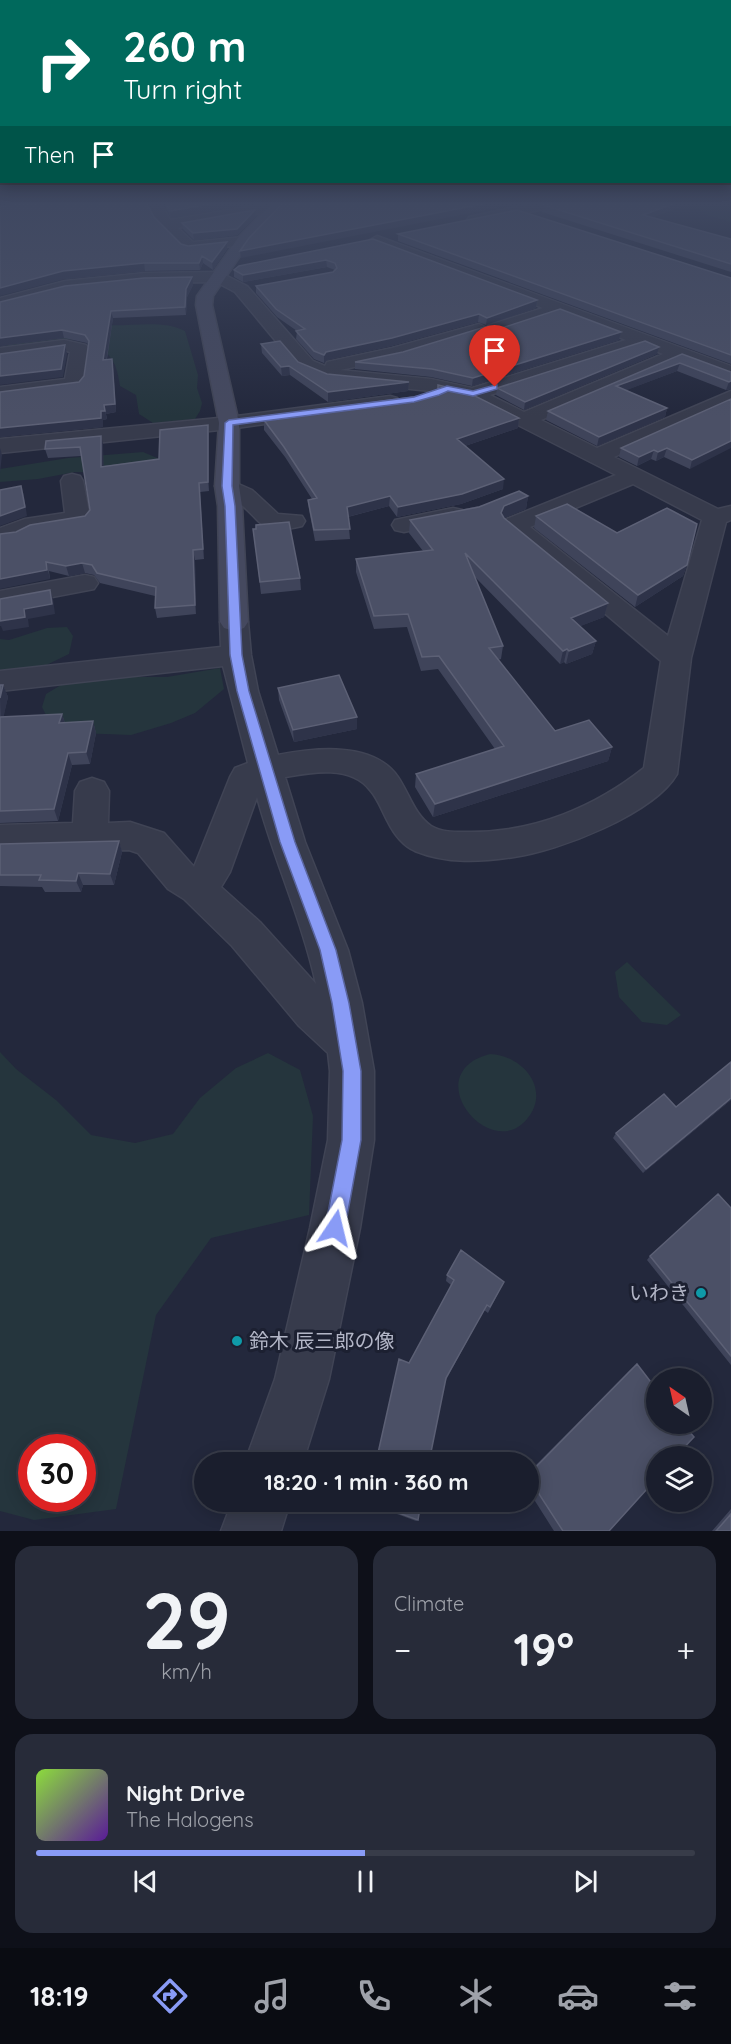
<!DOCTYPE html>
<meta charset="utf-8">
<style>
body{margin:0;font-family:Quicksand,"Noto Sans JP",sans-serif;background:#272b39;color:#f1f3f6;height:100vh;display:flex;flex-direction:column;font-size:22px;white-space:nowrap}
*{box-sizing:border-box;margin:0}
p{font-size:20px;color:#9fa2aa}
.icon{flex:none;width:33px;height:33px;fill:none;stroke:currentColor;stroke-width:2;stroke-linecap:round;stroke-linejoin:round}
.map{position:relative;height:1531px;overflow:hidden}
.sheet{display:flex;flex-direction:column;gap:15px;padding:15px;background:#0e1019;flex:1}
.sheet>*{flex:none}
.hud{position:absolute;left:0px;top:0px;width:732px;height:183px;box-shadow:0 3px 15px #0003,0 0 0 2px #383c49;background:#00695c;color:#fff;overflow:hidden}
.needle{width:39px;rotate:326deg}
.controls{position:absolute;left:646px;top:1368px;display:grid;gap:12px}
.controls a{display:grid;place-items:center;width:66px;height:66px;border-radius:50%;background:#1a1e2d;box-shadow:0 3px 15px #0003,0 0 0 2px #383c49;font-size:30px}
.speed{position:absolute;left:18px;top:1434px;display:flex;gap:12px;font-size:30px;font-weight:700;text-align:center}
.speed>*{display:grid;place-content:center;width:78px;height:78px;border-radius:50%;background:#1a1e2d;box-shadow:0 3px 15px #0003,0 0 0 2px #383c49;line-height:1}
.speed .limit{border:9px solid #d22;background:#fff;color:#111}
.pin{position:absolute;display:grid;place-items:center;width:51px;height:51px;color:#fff;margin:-62px -26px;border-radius:50% 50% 50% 0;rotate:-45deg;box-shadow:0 0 6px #0007}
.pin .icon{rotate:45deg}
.me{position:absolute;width:66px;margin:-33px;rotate:10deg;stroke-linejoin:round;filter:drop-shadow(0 0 4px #0008)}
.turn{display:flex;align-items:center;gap:21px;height:126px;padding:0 24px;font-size:27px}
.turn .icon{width:78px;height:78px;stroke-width:2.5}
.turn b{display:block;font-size:42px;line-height:51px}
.then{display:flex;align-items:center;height:57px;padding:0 24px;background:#0003;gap:12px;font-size:22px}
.big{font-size:45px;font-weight:700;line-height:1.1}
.sheet .card{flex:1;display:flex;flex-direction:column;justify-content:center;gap:9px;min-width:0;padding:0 21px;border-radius:18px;background:#272b39}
.sheet .dial{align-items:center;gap:0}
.dial b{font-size:78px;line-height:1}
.song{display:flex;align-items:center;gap:18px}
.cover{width:72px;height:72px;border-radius:9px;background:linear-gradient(135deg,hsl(90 70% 55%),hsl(270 70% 35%))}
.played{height:6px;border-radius:3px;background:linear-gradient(90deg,#899bf6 50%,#383c49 50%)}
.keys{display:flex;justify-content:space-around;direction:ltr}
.heat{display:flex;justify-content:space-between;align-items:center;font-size:33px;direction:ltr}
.sheet .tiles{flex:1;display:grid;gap:15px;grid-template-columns:1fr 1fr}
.card:last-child{grid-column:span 2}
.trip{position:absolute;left:194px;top:1452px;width:345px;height:60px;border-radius:30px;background:#1a1e2d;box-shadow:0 3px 15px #0003,0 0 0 2px #383c49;font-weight:700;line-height:60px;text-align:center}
.menu{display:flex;height:96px;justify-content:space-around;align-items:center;background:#0a0c12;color:#9fa2aa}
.menu .icon{width:42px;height:42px}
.menu .on{color:#899bf6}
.menu b{font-size:27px;color:#f1f3f6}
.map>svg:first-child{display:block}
.green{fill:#25353d;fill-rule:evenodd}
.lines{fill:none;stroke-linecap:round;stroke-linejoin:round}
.street-casing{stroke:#404455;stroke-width:3}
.secondary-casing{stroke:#404455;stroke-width:3}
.street{fill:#373b4c;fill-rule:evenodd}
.secondary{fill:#45495f;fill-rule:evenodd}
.wall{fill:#3f445a}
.shaded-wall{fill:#2e3349}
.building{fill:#4b5066;stroke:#5c6075;stroke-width:1.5}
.route{fill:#899bf6;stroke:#5965a0;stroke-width:1.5}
.culture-dot{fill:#0f9aa8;stroke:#1c2031;stroke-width:2}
.labels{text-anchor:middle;stroke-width:6;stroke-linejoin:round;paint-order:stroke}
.near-poi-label{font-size:20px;fill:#b3b6c7;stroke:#1c2031;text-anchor:end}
</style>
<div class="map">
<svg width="731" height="1531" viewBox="0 0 731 1531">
<rect width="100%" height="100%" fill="#23283c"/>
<!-- green -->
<path class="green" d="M694,202H731V222L707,215L691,204Z
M104,325C129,327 163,319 185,331L198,375L197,388L202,403L200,411L195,419L153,423L139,414L136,395L120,386C116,356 108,353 84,337L0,352V348L42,332Z
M143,452L162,460L116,473L75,472L38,479L0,482V469L68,458Z
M67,627L73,636L69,654L30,673L0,674V639L9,640L47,628Z
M220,668L224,689L195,713L171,723L131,735L77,733L50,723L42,707L46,694L66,682L123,677H167Z
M627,962L681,1015L667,1025L642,1022L619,997L615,972Z
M0,1052L16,1069L56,1100L91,1135L135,1143L173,1134L200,1098L236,1068L268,1053L300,1070L313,1116L309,1215L211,1238L156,1315L116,1509L34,1520L0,1511ZM32,1448H82V1498H32Z
M490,1054C522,1055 552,1089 527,1119C490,1164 416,1073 490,1054Z"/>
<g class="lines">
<defs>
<path id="street" d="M146,202H160L170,220L277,202H308L301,206L178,228L193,242L243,237L250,241L243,245L189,251L184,250L157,223Z
M539,202H565L558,206L474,224L467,220L469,217Z
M377,236L731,366V379L680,360L541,420L597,448L731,391V404L614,457L718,509L731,506V520L726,522L691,658L677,774C654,814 558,851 514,857C481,862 447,864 415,851C402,845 394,834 388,822C382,811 378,799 370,790C351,765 312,772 285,777L305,842L348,950L362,1003L374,1071V1140L360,1228L329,1379L303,1462H245L275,1379L310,1228L328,1140L330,1071L328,1053L299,1026L232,946L184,899L168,889L138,853L129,850L0,853V825L73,823L75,791L80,782L92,778L104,782L109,791L108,823L130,822L164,833L194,867L230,777L235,768L248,763L223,666L0,691V671L221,647L220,622L224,616L234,613L244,616L248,622L251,655L258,691L278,755C315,748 373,741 398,777C409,793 414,814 431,826C442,833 458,832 471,832C535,832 595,807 644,768L661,661L501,525L504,520L616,475L467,399L431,391L328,381L299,369L235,292L216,282L145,283L66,291L0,308V298L65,281L145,273L219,272L247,286L313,361L325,366L327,362L392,348L479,324L487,328L489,325L543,308L372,243L370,240ZM559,314L626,340L472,388L431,379L340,370L402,357L485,333L487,330L495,334L501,333ZM643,346L663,354L524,412L490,395ZM633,484L702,520L668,636L530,527ZM257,797C274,860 302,920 316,984L260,922L221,887L230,872Z
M64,340L86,345L89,349L84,384L81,388L0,399V387L65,379L70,352L64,350L0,360V348Z
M390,396L397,398L400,402L397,406L229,429L0,453V439L229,417Z
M72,474L80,476L83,481L90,518L87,523L32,532L19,539L0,542V528L25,519L65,513L61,481L64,476Z
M227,479L252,490L278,514L302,516L305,521L302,526C257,537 264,520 235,500C228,495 220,493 215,486L219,481Z
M453,508L462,510L465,515L462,520L404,532L395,530L392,525L395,520Z
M85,575L94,577L98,583L94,589L0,607V591Z
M232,1502H290L281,1531H221Z"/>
<path id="secondary" d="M273,202H288L248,244L213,296L212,305L239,423V486L242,506L248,622L244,628L234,631L224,628L220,622L218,506L215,486L219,423L196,305L197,296L238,238Z"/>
</defs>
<!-- street casing -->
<use href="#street" class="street-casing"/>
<!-- secondary casing -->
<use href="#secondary" class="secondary-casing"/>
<!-- street -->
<use href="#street" class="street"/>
<!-- secondary -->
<use href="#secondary" class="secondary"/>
</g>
<!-- wall -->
<path class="wall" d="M163,202H260L171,218Z
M557,202H694L653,217L731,239V272L542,212L543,205Z
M256,216L237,235L194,240L183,229L182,223Z
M154,217L181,244L188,246L227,242V249L213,270L203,263L200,270L145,271L65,279Z
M398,234L731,278V364L398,241Z
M373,239L537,300L536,308L486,325L478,322L391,346L327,360L324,363L314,359L296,339L297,331L277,317L256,293V286L333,272L335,270L327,267L243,282L234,277V270Z
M193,285L187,297L186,315L113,318L107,359L113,367L116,412L106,414L107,419L103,420V427L0,437V392L79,382L84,376L89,346L87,343L64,338L0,346Z
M495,329L621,332L619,340L472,386L431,377L355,369V362L403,352Z
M261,344L298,362L327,374L409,382L408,391L328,402L290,375L282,376L262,353Z
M657,354L524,410L496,395L497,388Z
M682,354L731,372V389L726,390L677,371L626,390L667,408L665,417L597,446L546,420L548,411Z
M438,385L519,418L518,428L465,446L503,489L461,504L397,517L389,506L348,517L350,539L315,541L309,510L308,500L312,499L285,457L264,430V420L347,408V406L434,394L437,390Z
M731,399L690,469L664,457L656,461L651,459L637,466L619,457L621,448Z
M209,433V491L200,492L204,559L195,560L196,614L157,618L155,608V596L100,583L94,575L85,573L69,576L49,571L50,579L16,532L85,516L90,510L81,456L48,458L45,449L103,444V466L159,459Z
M528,496L526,509L504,518L608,603L604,617L580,626L596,641L592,654L566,664L564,662L560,664L475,577L503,646L501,659L498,660L555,731L612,747L608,761L433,817L415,787L416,774L495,749L438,669L421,671L407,627L374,629L356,572V559L423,551L409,533L410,520Z
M536,516L617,533L687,565L683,576L635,607L534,528Z
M253,529L300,578L301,590L261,594Z
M0,685H3L8,697L3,717L62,714L65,723L93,721L96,733L90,764L72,765L58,821L0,823Z
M278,688L357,717V729L294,742L279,700Z
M119,841L122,852L114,885H83L81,892H45L42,887L0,886V844Z
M731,1062V1100L643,1173L613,1138L616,1133L676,1107Z
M731,1208V1365L647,1260L650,1256Z
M447,1275L504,1282L488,1313L484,1310L446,1380L409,1363L451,1285L446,1281Z
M637,1364L609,1531H554L528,1490V1473L628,1372Z
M367,1502L418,1520L416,1521L367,1503Z
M731,1509V1531H712Z"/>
<!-- shaded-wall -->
<path class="shaded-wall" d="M221,202H260L171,218L170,211Z
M493,202H526L241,258L240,251Z
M678,202H694L642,221L643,215Z
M255,210L256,216L237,235L194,240L193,233Z
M227,242V249L213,270L212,262Z
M202,256L203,263L200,270L199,263Z
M326,260L327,267L243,282V275Z
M144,263L145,271L65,279L0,296V288L63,271Z
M192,277L193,285L187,297L186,315L185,307L186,289Z
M537,300L536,308L486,325L487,318Z
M111,311L113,318L105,368L103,360Z
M479,314L478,322L391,346L327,360L324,363V355L326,352Z
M62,330L64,338L0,346V338Z
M621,332L619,340L472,386L473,378Z
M65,345L67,354L63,377L0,385V376Z
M659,347L657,354L524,410L525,402Z
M112,359L113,367L116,412L106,414L104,405Z
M680,363L677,371L614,395L616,386Z
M289,366L290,375L282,376L281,367Z
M731,381V389L726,390L729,382Z
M409,382L408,391L328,402V392Z
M667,408L665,417L597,446L599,437Z
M105,411L107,419L103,420V427L0,437V428Z
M519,418L518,428L456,449L457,439Z
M208,425L209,433V491L208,482Z
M101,436L103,444L104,476L101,467Z
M731,441V448L690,469L692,460Z
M0,448L2,455L0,473Z
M667,448L664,457L656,461L658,452Z
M654,450L651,459L637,466L639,457Z
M504,479L503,489L461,504L397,517L398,507Z
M199,483L200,492L204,559L203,549Z
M21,486L24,495L27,516L0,526V516Z
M390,496L389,506L347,517V507Z
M528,496L526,509L502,519L501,513L504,506Z
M193,550L195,560L196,614L195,605Z
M46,562L50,579L0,589V579Z
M82,563L85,573L69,576L66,566Z
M687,565L683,576L635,607L638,595Z
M50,590L53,599L55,614L28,619L29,627L3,631L1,626H0V619L24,609Z
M608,603L604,617L568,631L571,618Z
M596,641L592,654L566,664L569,651Z
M567,649L564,662L560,664L563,651Z
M3,685L8,697L1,729L0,698Z
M62,714L66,726L59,723Z
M357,717V729L294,742L293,730Z
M93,721L96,733L90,764L86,752Z
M612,747L608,761L433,817L435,804Z
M68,753L72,765L58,821L54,809Z
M119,841L122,852L114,885L110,874Z
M78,873L83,885L81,892L76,881Z
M731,1098V1100L643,1173L646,1169Z"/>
<!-- building -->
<path class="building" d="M55,202H146L154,217L181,244L188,246L227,242L212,262L202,256L199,263H144L63,271L0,288V206Z
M165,202H221L170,211Z
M298,202H493L240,251L249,238L281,205Z
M557,202H678L643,215L731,239V264L543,205Z
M255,210L237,229L193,233L182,223Z
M517,210L731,278V355L398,234Z
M373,239L537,300L487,318L479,314L392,338L326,352L324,355L314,351L296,331L305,329L276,309L256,286L333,272L337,268L335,263L326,260L243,275L234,270L239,266Z
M192,277L186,289L185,307L111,311L103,360L112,359L115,404L104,405L105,411H101V418L0,428V392L79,382L84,376L89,341L85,335L62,330L0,338V302L65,286L144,278Z
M560,309L621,332L473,378L432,369L355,362L403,352L488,326L495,329L502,328Z
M280,341L298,362L327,374L409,382L328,392L289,366L281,367L261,344Z
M645,341L659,347L525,402L497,388Z
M65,345L61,369L0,376V354Z
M682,354L731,372V381L729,382L680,363L616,386L667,408L599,437L548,411Z
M438,385L467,392L519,418L457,439L504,479L462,494L398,507L390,496L347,507L350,529L314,530L308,500L317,498L284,447L264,420L350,408L347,406L434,394L438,389Z
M731,399V441L692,460L667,448L658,452L654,450L639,457L621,448Z
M208,425V482L199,483L203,549L193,550L195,605L155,608L156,587L97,573L92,565L82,563L66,566L46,562L47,570L0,579V534L16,532L30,525L85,516L90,510L80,447L45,449L46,441L101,436V467L159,459L160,430Z
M21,486L25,507L0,516V490Z
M519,491L528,496L504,506L501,513L504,518L608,603L571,618L596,641L569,651L567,649L563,651L465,553L503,646L489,648L555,731L589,720L612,747L435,804L416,774L504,746L439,656L422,657L408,614L374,616L356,559L433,550L410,520L479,507Z
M567,504L617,533L667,508L697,524L687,565L638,595L536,516Z
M289,522L300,578L260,582L253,529H256V525Z
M50,590L52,604L24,609L25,617L0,621V599Z
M339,675L357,717L293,730L278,688Z
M0,685H3L0,698Z
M62,714L59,723L93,721L86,752L68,753L54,809L0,811V717Z
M119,841L110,874L78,873L76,881L39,880L41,875H0V844Z
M731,1062V1098L646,1169L616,1133L664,1094L676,1107Z
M718,1194L731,1208V1356L650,1256Z
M461,1250L504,1282L490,1307L487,1305L446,1378L429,1462H376L399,1359L409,1363L454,1280L447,1275Z
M637,1364L657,1390V1424H683L694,1437L676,1456H657V1478L609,1531H563L528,1477V1475Z
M368,1502H421L418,1520Z
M731,1514V1531H716Z"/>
<!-- sky -->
<linearGradient id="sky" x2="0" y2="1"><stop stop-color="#131621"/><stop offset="0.49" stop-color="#3f4861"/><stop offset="1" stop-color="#3f4861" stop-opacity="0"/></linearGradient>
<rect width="731" height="416" fill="url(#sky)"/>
<!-- route -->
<path class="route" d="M495,385H497V389L473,396L448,391L439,395L414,402L233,425L232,486L235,506L242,655L249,691L295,842L336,950L349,1003L361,1071V1140L345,1228L342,1235L335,1238L328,1235L325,1228L342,1140L343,1071L332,1003L320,950L280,842L237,691L230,655L225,506L222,486L225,423L229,420L414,397L447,386L473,391Z"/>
<!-- markers -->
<g class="culture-dot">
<circle cx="701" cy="1293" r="6"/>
<circle cx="237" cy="1341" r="6"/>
</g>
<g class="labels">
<!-- near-poi labels -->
<g class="near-poi-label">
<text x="689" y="1300">いわき</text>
<text x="249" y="1348" text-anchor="start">鈴木 辰三郎の像</text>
</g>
</g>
</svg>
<div class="controls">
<a><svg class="needle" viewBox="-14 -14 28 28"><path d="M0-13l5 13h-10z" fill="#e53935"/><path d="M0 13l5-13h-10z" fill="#9fa2aa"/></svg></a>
<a><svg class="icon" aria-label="layers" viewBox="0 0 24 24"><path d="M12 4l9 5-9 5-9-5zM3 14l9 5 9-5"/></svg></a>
</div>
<div class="speed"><div class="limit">30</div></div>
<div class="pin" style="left:495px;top:387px;background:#d93025"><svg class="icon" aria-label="arrive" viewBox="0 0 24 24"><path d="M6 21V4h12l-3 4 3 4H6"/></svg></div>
<svg class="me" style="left:335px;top:1228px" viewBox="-20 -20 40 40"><path d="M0-17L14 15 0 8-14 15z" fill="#899bf6" stroke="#fff" stroke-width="4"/></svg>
<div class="trip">18:20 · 1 min · 360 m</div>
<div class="hud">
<div class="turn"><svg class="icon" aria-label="right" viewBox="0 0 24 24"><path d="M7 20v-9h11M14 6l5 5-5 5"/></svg><div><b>260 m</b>Turn right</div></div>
<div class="then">Then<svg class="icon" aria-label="arrive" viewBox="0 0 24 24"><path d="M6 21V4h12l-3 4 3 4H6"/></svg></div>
</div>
</div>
<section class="sheet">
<div class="tiles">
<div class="card dial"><b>29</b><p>km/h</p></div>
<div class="card"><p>Climate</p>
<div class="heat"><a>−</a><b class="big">19°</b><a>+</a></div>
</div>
<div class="card">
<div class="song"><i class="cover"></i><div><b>Night Drive</b><p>The Halogens</p></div></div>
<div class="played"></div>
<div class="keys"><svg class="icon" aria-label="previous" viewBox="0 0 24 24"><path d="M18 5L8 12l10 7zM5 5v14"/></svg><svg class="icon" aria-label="pause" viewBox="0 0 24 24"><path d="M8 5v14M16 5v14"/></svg><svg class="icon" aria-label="next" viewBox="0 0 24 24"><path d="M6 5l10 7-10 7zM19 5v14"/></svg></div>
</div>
</div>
</section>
<nav class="menu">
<b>18:19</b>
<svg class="icon on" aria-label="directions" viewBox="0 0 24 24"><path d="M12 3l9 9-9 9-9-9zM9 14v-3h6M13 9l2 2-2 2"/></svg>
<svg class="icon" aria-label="music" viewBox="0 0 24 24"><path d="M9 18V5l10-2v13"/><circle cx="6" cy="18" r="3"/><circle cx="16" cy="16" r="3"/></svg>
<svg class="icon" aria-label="phone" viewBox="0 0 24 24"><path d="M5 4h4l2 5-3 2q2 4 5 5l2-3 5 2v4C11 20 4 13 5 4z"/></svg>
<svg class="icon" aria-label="climate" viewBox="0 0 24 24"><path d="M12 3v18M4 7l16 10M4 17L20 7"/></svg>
<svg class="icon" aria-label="car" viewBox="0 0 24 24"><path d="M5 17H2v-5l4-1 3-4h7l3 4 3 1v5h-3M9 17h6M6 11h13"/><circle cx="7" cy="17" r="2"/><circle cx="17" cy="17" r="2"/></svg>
<svg class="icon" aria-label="filters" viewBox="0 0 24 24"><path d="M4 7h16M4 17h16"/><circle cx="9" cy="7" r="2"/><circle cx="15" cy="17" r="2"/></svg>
</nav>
